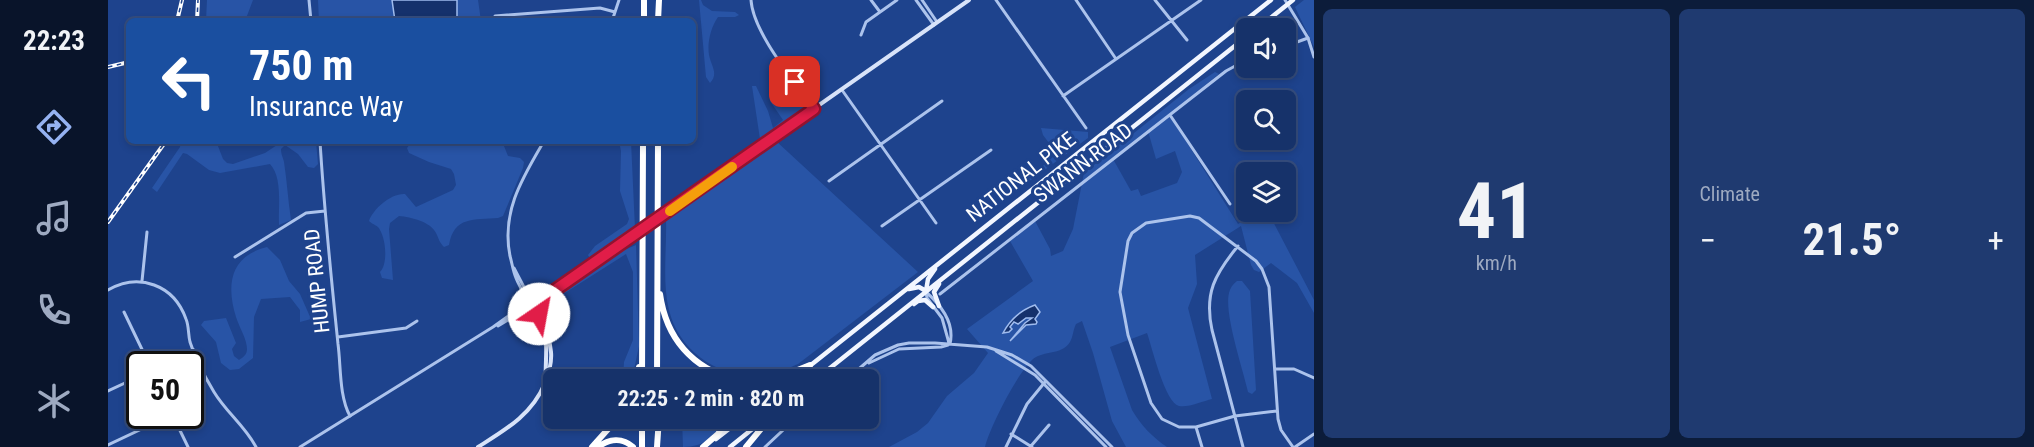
<!DOCTYPE html>
<meta charset="utf-8">
<style>
body{margin:0;font-family:"Roboto Condensed",sans-serif;background:#1f3a70;color:#f1f3f6;height:100vh;display:flex;flex-direction:column;font-size:22px;white-space:nowrap}
*{box-sizing:border-box;margin:0}
p{font-size:20px;color:#9eaac1}
.icon{flex:none;width:33px;height:33px;fill:none;stroke:currentColor;stroke-width:2;stroke-linecap:round;stroke-linejoin:round}
.map{position:relative;flex:1;overflow:hidden}
.panel{display:flex;flex-direction:column;gap:9px;padding:9px;background:#0c1c3a;width:720px}
.panel>*{flex:none}
.hud{position:absolute;left:18px;top:18px;width:570px;height:126px;border-radius:9px;box-shadow:0 3px 9px #0003,0 0 0 2px #354d7e;background:#1a4fa0;color:#fff;overflow:hidden}
.tools{position:absolute;left:1128px;top:18px;display:grid;gap:12px}
.tools a{display:grid;place-items:center;width:60px;height:60px;border-radius:9px;background:#16326a;box-shadow:0 3px 9px #0003,0 0 0 2px #354d7e;font-size:30px}
.speed{position:absolute;left:18px;top:351px;display:flex;gap:12px;font-size:30px;font-weight:700;text-align:center}
.speed>*{display:grid;place-content:center;width:78px;height:78px;border-radius:50%;background:#16326a;box-shadow:0 3px 9px #0003,0 0 0 2px #354d7e;line-height:1}
.speed .limit{border:3px solid #111;border-radius:9px;background:#fff;color:#111}
.pin{position:absolute;display:grid;place-items:center;width:51px;height:51px;color:#fff;margin:-26px;border-radius:12px;box-shadow:0 3px 9px #0006}
.me{position:absolute;width:66px;margin:-33px;rotate:33deg;stroke-linejoin:round;filter:drop-shadow(0 0 4px #0008)}
.turn{display:flex;align-items:center;gap:21px;height:126px;padding:0 24px;font-size:27px}
.turn .icon{width:78px;height:78px;stroke-width:2.5}
.turn b{display:block;font-size:42px;line-height:51px}
.big{font-size:45px;font-weight:700;line-height:1.1}
.panel .card{flex:1;display:flex;flex-direction:column;justify-content:center;gap:9px;min-width:0;padding:0 21px;border-radius:9px;background:#1f3a70}
.panel .dial{align-items:center;gap:0}
.dial b{font-size:78px;line-height:1}
.heat{display:flex;justify-content:space-between;align-items:center;font-size:33px;direction:ltr}
.panel .tiles{flex:1;display:grid;gap:9px;grid-template-columns:repeat(2,1fr)}
.trip{position:absolute;left:435px;top:369px;width:336px;height:60px;border-radius:9px;background:#16326a;box-shadow:0 3px 9px #0003,0 0 0 2px #354d7e;font-weight:700;line-height:60px;text-align:center}
main{display:flex;flex:1;min-height:0}
.tab-bar{display:flex;flex-direction:column;width:108px;justify-content:space-around;align-items:center;background:#09142a;color:#9eaac1}
.tab-bar .icon{width:42px;height:42px}
.tab-bar .on{color:#95b2f1}
.tab-bar b{font-size:27px;color:#f1f3f6}
.map>svg:first-child{display:block}
.green{fill:#2854a6;fill-rule:evenodd}
.water{fill:#15316c;stroke:#a0bcee;stroke-width:1.5}
.lines{fill:none;stroke-linecap:round;stroke-linejoin:round}
.minor{stroke:#acc3ec;stroke-width:3}
.tertiary{stroke:#acc3ec;stroke-width:3}
.secondary{stroke:#d8e3f9;stroke-width:4}
.primary{stroke:#f2f6ff;stroke-width:4.5}
.motorway{stroke:#fff;stroke-width:6}
.rail-casing{stroke:#fff;stroke-width:4}
.rail{stroke:#1e438d;stroke-width:1.5;stroke-dasharray:4.5;stroke-linecap:butt}
.route-casing{stroke:#92132f;stroke-width:15}
.route{stroke:#e11d48;stroke-width:10}
.slow{stroke:#f59e0b;stroke-width:10}
.labels{text-anchor:middle;stroke-width:6;stroke-linejoin:round;paint-order:stroke}
.street-label{font-size:21px;fill:#fff;stroke:#1e438d}
</style>
<main>
<nav class="tab-bar">
<b>22:23</b>
<svg class="icon on" aria-label="directions" viewBox="0 0 24 24"><path d="M12 3l9 9-9 9-9-9zM9 14v-3h6M13 9l2 2-2 2"/></svg>
<svg class="icon" aria-label="music" viewBox="0 0 24 24"><path d="M9 18V5l10-2v13"/><circle cx="6" cy="18" r="3"/><circle cx="16" cy="16" r="3"/></svg>
<svg class="icon" aria-label="phone" viewBox="0 0 24 24"><path d="M5 4h4l2 5-3 2q2 4 5 5l2-3 5 2v4C11 20 4 13 5 4z"/></svg>
<svg class="icon" aria-label="climate" viewBox="0 0 24 24"><path d="M12 3v18M4 7l16 10M4 17L20 7"/></svg>
</nav>
<div class="map">
<svg width="1206" height="447" viewBox="0 0 1206 447">
<rect width="100%" height="100%" fill="#1e438d"/>
<!-- green -->
<path class="green" d="M99,0H145L137,21H98Z
M210,0H284L287,21H211Z
M349,0H370L373,21H349Z
M591,0H593L595,5L604,11L627,12L631,15L627,17H610C603,27 599,42 601,55C603,66 611,73 602,83L598,77Z
M1196,0H1206V47L1187,7Z
M1107,72L1111,74L1061,114L1130,224L1151,212H1160L1206,300V313L1189,283L1163,263L1151,272L1146,270L1143,265L1133,226L1087,255L1089,284L1080,308L1104,399C1095,401 1080,408 1071,406C1057,403 1044,347 1039,333L1002,347L1024,410C1033,425 1044,437 1059,447H1018L1004,421L985,353L974,321L968,324C965,330 965,337 962,342C955,354 939,351 928,357C913,365 881,429 877,447H781L809,432L820,423L839,396L866,373L880,353L859,329L925,281L902,241L927,221L942,249L943,256L955,251L965,229L976,173L1081,89ZM1040,131L1048,159L1067,151L1074,172L1069,183L1033,196L1030,189L1023,191L1005,159Z
M679,76L701,109L663,136L660,134L652,139L644,86H648L660,111L665,128L675,120L662,101L661,86L666,81L671,87L675,79Z
M933,128L980,132V138L904,194L947,155L969,139L941,143L935,135Z
M73,141H108L115,159L119,163L125,164L157,153L175,141H208L210,164L206,168L200,167L190,154L177,145L173,149C173,155 175,157 176,162C179,181 180,201 183,220L171,225C170,207 175,178 162,164L112,173L101,170L79,154L75,153L49,192L44,188L72,147Z
M304,141H394L400,156L412,158L416,162L415,168L395,216L390,218C366,220 346,216 341,245L336,247C331,242 331,239 328,233C323,222 303,217 291,216L282,223L281,229L285,280L274,278L272,272C280,264 278,240 272,230C270,225 265,225 261,221C265,209 283,193 297,194L308,207L345,190L348,185L346,174L343,169L321,162L301,153L299,148Z
M507,141H523L527,229L483,260L480,255L487,246L519,224L521,219L512,191L513,151L512,146Z
M668,141L810,272L690,364C679,369 667,374 655,375C613,380 571,352 561,310C554,282 559,248 558,218Z
M528,245L531,346L524,379H515L516,362L525,340V272L518,254L449,298L448,293L516,250Z
M159,247L172,260L181,281L192,294L203,319L192,322V310L182,297L153,299L146,317L145,358L131,369L122,370L113,363L108,342L93,325L96,321L118,318L128,343L124,349L126,356L131,360C136,357 139,354 139,349C139,339 131,327 128,317C118,285 122,256 159,247Z
M1129,281H1134L1142,291L1148,390L1144,394L1140,392L1139,388C1134,366 1116,313 1121,293C1122,288 1125,284 1129,281Z
M574,419H617C606,436 597,447 575,447Z"/>
<!-- water -->
<path class="water" d="M284,0H349V21H287Z
M927,305L932,312L927,319L929,322L928,324L918,325L902,341L917,323L924,318H918L910,324L906,322L902,327L904,329L901,332L895,333C902,320 913,310 927,305Z"/>
<g class="lines">
<!-- minor -->
<path class="minor" d="M201,0L203,21
M643,0C645,33 687,82 706,109
M763,0L772,12
M808,0L826,25
M814,0L829,22
M888,0L978,128
M968,0L1008,59
M1047,0L1079,40
M387,16L492,8L507,12
M504,21L511,0
M753,35L758,22L789,0
M1178,46L1200,38
M734,90L828,223
M955,96L1093,0
M1062,115L1122,204
M212,141C216,209 223,276 230,344C233,366 231,396 242,416
M721,181L834,101
M774,226L883,150
M1130,246C1107,274 1096,293 1104,330L1135,447
M127,257L198,213L217,211
M406,268L418,291L424,296
M34,281L39,232
M0,290C31,272 66,285 78,319C81,326 80,334 82,342C87,358 97,377 106,392C118,412 137,426 148,447
M832,294L1118,71L1138,60
M417,300C416,292 411,286 408,278C405,271 404,263 402,256C393,211 415,177 436,141
M16,312L41,364
M230,337L298,328L309,321
M56,364L86,350
M1167,369H1186L1206,378
M0,391L32,376
M1169,411L1127,416L1088,427H1071L1054,419L1043,403L1020,335L1012,292L1020,241L1024,233L1038,223L1082,216L1091,218L1148,261L1154,269L1161,287L1170,419L1173,430L1185,447
M65,416L80,447
M1088,427L1094,447
M903,434L924,447
M0,445L40,426
M923,446L941,425
M898,447L919,404L937,382"/>
<!-- tertiary -->
<path class="tertiary" d="M1177,0L1200,38L1206,57
M818,292C834,306 847,323 842,344
M818,292L819,298L834,318L841,343
M390,326L413,312L421,310
M888,351L927,375L998,447
M761,363L791,349L833,347L840,345
M738,380L767,355L790,345L801,343H827L879,347L904,355L923,366L1004,447
M192,447L385,327L416,305
M657,447L688,418
M1187,447L1206,434"/>
<!-- secondary -->
<path class="secondary" d="M427,296L431,301V307L426,310H421L416,305L419,297L433,296L450,286
M432,304L437,297L861,0
M424,311C445,327 436,358 438,380
M370,447C397,430 424,415 437,383C441,373 444,363 443,352C442,344 441,336 438,329C435,321 431,315 431,307"/>
<!-- primary -->
<path class="primary" d="M1150,28L1185,0
M831,284L826,292L831,306
M801,289L811,287L818,291
M818,291L820,279L827,269
M806,304L810,301L817,300L825,307
M684,380L1163,0
M707,380L1138,37
M608,439L635,418
M622,447L658,418"/>
<!-- motorway -->
<path class="motorway" d="M536,21V0
M550,21L551,0
M552,294C558,338 584,368 627,380
M529,380L531,367
M534,380L535,141
M549,380L550,141
M566,380C580,372 594,371 607,380
M665,380L702,365
M484,447L510,418
M490,447C501,439 514,437 525,447
M534,447V418
M549,447L551,418
M595,447L610,434L620,418
M638,447L662,418"/>
<defs>
<path id="rail" d="M69,21L74,0
M89,21L90,0
M0,67L21,62
M0,222L58,141"/>
</defs>
<!-- rail casing -->
<use href="#rail" class="rail-casing"/>
<!-- rail -->
<use href="#rail" class="rail"/>
</g>
<g class="lines">
<defs>
<path id="route" d="M431,314L432,304L437,297L706,109L687,82"/>
</defs>
<!-- route casing -->
<use href="#route" class="route-casing"/>
<!-- route -->
<use href="#route" class="route"/>
<!-- slow -->
<path class="slow" d="M562,211L624,167"/>
</g>
<g class="labels">
<!-- street labels -->
<g class="street-label">
<text transform="translate(975 163) rotate(-37)" y="7">SWANN ROAD</text>
<text transform="translate(913 177) rotate(-38)" y="7">NATIONAL PIKE</text>
<text transform="translate(209 281) rotate(-96)" y="7">HUMP ROAD</text>
</g>
</g>
</svg>
<div class="tools">
<a><svg class="icon" aria-label="sound" viewBox="0 0 24 24"><path d="M4 9h4l5-4v14l-5-4H4zM17 9q2 3 0 6"/></svg></a>
<a><svg class="icon" aria-label="search" viewBox="0 0 24 24"><circle cx="10" cy="10" r="6"/><path d="M15 15l6 6"/></svg></a>
<a><svg class="icon" aria-label="layers" viewBox="0 0 24 24"><path d="M12 4l9 5-9 5-9-5zM3 14l9 5 9-5"/></svg></a>
</div>
<div class="speed"><div class="limit">50</div></div>
<div class="pin" style="left:687px;top:82px;background:#d93025"><svg class="icon" aria-label="arrive" viewBox="0 0 24 24"><path d="M6 21V4h12l-3 4 3 4H6"/></svg></div>
<svg class="me" style="left:431px;top:314px" viewBox="-20 -20 40 40"><circle r="19" fill="#fff"/><path d="M0-13L10 11 0 6-10 11z" fill="#e11d48"/></svg>
<div class="trip">22:25 · 2 min · 820 m</div>
<div class="hud">
<div class="turn"><svg class="icon" aria-label="left" viewBox="0 0 24 24"><path d="M17 20v-9H6M10 6l-5 5 5 5"/></svg><div><b>750 m</b>Insurance Way</div></div>
</div>
</div>
<section class="panel">
<div class="tiles">
<div class="card dial"><b>41</b><p>km/h</p></div>
<div class="card"><p>Climate</p>
<div class="heat"><a>−</a><b class="big">21.5°</b><a>+</a></div>
</div>
</div>
</section>
</main>
